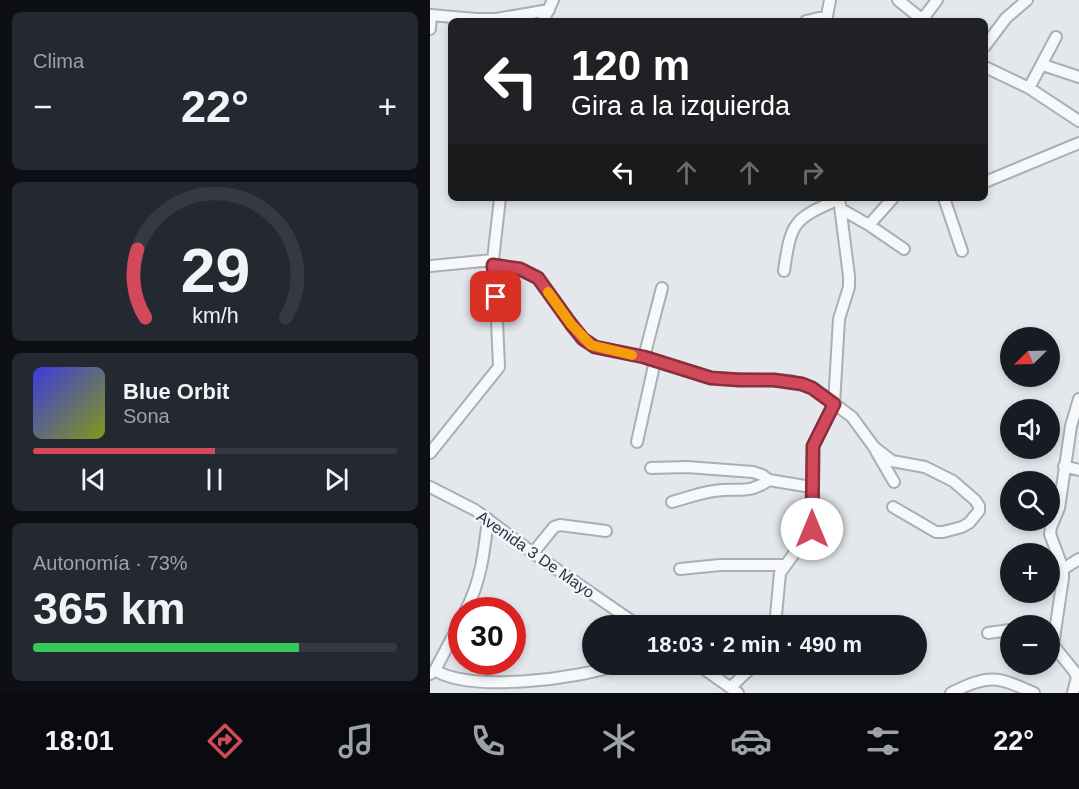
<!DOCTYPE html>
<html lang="es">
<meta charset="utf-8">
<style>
body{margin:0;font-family:Helvetica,sans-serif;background:#242831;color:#f1f3f6;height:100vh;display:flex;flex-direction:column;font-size:22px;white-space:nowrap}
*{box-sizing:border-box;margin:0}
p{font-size:20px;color:#9ea1a6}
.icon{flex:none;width:33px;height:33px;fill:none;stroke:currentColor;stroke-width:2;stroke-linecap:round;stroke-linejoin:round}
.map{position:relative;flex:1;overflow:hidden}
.panel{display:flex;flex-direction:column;gap:12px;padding:12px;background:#0d0f14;width:430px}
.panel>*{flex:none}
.guide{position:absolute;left:18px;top:18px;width:540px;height:183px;border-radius:9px;box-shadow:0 3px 9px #0003;background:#202124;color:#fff;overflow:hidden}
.needle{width:39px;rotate:247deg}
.controls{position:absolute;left:570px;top:327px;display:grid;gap:12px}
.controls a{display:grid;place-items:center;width:60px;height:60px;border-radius:50%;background:#171b24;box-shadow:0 3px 9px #0003;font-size:30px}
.speed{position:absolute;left:18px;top:597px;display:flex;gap:12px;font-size:30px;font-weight:700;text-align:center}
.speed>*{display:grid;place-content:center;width:78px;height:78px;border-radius:50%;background:#171b24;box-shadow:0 3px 9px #0003;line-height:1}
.speed .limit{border:9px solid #d22;background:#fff;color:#111}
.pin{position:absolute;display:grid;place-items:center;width:51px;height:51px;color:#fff;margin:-26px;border-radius:12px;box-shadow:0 3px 9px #0006}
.me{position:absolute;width:66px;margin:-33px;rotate:0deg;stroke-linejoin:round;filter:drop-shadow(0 0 4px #0008)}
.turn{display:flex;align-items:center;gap:21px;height:126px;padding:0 24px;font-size:27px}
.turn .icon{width:78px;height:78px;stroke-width:2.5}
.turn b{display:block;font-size:42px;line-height:51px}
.lanes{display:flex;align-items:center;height:57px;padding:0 24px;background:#0003;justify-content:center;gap:30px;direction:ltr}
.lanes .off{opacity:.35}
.big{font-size:45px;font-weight:800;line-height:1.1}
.panel .tile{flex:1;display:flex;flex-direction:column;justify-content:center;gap:9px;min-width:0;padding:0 21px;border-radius:9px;background:#242831}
.panel .dial{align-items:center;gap:0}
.dial svg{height:156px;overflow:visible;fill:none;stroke:#363941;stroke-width:7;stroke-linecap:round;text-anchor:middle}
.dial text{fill:#f1f3f6;stroke:none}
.song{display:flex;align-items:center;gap:18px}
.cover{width:72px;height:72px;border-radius:9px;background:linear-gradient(135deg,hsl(240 70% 55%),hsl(70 70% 35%))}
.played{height:6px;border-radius:3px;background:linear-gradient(90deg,#d1495b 50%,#363941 50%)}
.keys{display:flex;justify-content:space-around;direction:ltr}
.heat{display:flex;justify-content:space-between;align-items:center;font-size:33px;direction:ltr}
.charge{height:9px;border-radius:4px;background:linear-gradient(90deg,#34c759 73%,#363941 0)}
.trip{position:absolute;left:152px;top:615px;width:345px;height:60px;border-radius:30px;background:#171b24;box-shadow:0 3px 9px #0003;font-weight:800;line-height:60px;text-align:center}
.tab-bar{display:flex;height:96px;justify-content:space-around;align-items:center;background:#090b0e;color:#9ea1a6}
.tab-bar .icon{width:42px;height:42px}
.tab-bar .selected{color:#d1495b}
.tab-bar b{font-size:27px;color:#f1f3f6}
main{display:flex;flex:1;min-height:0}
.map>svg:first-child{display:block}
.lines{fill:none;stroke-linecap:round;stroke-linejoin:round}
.minor-casing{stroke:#a9aeb7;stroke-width:14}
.minor{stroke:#f7f8fa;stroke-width:10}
.route-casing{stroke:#882f3b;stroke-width:15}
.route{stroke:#d1495b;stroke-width:10}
.slow{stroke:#f59e0b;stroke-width:10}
.labels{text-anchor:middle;stroke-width:5;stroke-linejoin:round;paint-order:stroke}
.street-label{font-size:16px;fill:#2b3445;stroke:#f4f6f9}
</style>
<main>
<section class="panel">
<div class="tile"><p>Clima</p>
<div class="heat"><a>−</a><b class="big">22°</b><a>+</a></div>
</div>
<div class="tile dial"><svg viewBox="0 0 100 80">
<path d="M14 69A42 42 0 1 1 86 69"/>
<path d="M14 69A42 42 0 0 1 10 34" stroke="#d1495b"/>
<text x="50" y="56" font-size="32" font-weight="700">29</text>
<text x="50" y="72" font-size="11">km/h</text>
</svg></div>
<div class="tile">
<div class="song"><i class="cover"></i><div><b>Blue Orbit</b><p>Sona</p></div></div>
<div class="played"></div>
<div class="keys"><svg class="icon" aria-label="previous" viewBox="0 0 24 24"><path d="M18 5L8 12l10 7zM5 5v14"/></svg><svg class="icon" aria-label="pause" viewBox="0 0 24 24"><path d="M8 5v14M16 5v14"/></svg><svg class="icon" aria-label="next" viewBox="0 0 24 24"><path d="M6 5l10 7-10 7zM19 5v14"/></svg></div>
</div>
<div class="tile"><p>Autonomía · 73%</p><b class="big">365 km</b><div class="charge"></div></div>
</section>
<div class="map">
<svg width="649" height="693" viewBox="0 0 649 693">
<rect width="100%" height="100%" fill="#e4e7ec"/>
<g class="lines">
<defs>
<path id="minor" d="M468,0L494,21
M492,20L507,0
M113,21L123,0
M376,21L397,16
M396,21L400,0
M0,29L1,15L46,19H66L119,10
M555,46L576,18L597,0
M613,65L649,77
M555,67L599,88L649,121
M599,88L626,37
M555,182L649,143
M514,198L532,251
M411,209L439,225L474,249
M439,225L463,198
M63,265L90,269L108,278L141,324L153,339L165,347L214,357L281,378L361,381L383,388L422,417L444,447L462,461L495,467L523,481L545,500L549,506V511L539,523L532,527L513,532H506L463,507
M0,266L63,260
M354,271C361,221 364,219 409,199
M214,357L232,288
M207,442L225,361
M446,451L464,482
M0,453L69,367L66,297L63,260L70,198
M634,466L649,470
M221,468L257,467L323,472L332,475L339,480L381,487
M0,487L45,510L103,553L209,626
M242,502C256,498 270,493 284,491C307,487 319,495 339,480
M103,553L124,527L130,525L176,531
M250,569L290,565H354
M633,569L649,559
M36,610C51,581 54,552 58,519
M345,626L350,573L382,529L383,446L404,404L409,319L419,287V276L409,198
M558,633L580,630
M267,664L308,693
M5,670C39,693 150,679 190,664
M0,674L5,670L32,619
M301,687L325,664
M521,693C560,674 566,676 604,693
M643,693L647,677L644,671L623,645L633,578V569L620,534L621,527L629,508L641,426L649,399"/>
</defs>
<!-- minor casing -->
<use href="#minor" class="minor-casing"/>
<!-- minor -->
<use href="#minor" class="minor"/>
</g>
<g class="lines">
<defs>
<path id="route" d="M66,297L63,265L90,269L108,278L141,324L153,339L165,347L214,357L281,378L309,380H344L372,384L382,388L404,404L383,446L382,529"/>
</defs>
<!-- route casing -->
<use href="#route" class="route-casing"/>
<!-- route -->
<use href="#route" class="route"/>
<!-- slow -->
<path class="slow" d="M118,292L141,324L161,345L202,355"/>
</g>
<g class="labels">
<!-- street labels -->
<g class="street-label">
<text transform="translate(106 554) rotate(35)" y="6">Avenida 3 De Mayo</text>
</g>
</g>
</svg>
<div class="controls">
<a><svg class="needle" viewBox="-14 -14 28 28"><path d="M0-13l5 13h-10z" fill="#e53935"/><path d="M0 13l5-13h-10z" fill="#9ea1a6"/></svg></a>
<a><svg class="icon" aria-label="sound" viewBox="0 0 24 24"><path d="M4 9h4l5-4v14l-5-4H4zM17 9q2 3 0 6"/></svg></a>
<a><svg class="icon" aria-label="search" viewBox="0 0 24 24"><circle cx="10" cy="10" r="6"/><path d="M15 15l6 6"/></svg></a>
<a>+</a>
<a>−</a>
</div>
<div class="speed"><div class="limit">30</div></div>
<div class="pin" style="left:66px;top:297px;background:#d93025"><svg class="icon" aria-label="arrive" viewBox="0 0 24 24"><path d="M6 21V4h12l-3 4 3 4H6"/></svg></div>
<svg class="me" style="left:382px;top:529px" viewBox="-20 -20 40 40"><circle r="19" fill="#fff"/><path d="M0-13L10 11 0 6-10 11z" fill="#d1495b"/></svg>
<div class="trip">18:03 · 2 min · 490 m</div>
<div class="guide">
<div class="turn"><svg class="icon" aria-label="left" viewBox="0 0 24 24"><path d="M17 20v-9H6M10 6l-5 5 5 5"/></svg><div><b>120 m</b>Gira a la izquierda</div></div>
<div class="lanes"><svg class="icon" aria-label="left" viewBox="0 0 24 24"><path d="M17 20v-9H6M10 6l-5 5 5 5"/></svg><svg class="icon off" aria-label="ahead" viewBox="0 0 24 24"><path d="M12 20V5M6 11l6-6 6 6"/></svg><svg class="icon off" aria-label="ahead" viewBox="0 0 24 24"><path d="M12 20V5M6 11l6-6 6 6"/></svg><svg class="icon off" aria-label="right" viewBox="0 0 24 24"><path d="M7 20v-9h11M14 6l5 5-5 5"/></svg></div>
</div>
</div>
</main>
<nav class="tab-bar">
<b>18:01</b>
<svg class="icon selected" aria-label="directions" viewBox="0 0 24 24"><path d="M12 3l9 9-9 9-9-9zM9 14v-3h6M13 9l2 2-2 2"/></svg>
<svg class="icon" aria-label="music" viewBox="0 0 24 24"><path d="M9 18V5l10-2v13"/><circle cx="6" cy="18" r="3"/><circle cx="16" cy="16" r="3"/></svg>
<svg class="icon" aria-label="phone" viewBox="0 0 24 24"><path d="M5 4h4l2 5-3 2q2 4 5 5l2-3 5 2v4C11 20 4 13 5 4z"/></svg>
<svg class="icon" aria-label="climate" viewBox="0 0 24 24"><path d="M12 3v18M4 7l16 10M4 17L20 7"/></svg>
<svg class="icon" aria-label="car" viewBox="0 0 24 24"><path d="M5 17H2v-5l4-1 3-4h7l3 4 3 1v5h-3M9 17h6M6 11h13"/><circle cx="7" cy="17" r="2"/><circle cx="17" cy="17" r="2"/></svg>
<svg class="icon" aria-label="filters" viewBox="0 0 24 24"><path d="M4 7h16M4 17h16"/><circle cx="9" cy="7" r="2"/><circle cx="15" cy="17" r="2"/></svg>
<b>22°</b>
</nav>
